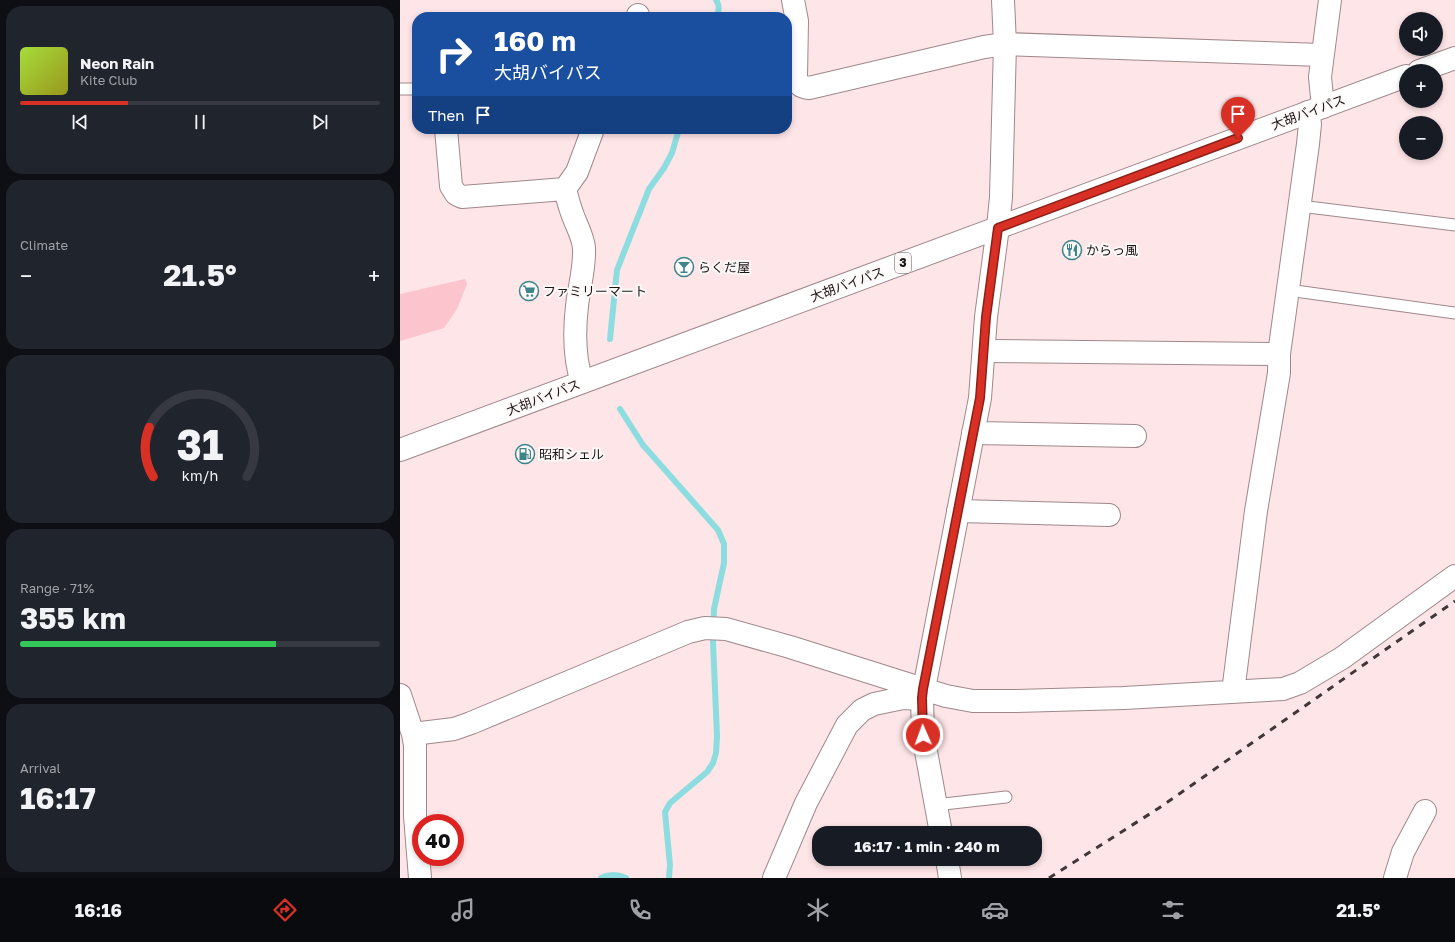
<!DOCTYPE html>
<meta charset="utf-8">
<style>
body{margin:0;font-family:"Golos Text","Noto Sans JP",sans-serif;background:#20242c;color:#f1f3f6;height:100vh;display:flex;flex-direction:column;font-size:15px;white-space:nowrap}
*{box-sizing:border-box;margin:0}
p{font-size:13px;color:#9ea1a6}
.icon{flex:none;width:22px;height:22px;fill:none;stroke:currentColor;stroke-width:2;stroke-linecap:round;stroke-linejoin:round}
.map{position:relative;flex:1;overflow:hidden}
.details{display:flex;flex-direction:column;gap:6px;padding:6px;background:#0d0f14;width:400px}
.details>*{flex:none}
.hud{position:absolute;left:12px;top:12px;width:380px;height:122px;border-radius:16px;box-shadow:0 2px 6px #0003;background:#1a4fa0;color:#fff;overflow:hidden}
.tools{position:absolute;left:999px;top:12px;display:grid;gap:8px}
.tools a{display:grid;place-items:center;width:44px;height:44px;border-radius:50%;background:#171b24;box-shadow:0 2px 6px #0003;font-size:20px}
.speed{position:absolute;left:12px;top:814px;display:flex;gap:8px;font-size:20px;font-weight:700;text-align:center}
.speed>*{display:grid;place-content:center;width:52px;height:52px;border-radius:50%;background:#171b24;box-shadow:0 2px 6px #0003;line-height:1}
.speed .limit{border:6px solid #d22;background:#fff;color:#111}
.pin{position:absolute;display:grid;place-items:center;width:34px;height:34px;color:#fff;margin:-41px -17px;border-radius:50% 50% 50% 0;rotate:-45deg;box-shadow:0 0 4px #0007}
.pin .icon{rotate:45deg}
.me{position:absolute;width:44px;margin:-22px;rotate:358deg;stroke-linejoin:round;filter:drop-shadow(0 0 3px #0008)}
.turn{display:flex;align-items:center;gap:14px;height:84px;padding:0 16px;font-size:18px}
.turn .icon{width:52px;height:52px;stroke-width:2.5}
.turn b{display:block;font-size:28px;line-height:34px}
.then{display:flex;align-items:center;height:38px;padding:0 16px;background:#0003;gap:8px;font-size:15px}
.big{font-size:30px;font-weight:700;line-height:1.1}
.details .card{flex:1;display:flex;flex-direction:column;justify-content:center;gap:6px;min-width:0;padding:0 14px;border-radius:16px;background:#20242c}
.details .dial{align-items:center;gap:0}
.dial svg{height:104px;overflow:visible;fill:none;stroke:#363941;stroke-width:7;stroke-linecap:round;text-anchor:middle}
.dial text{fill:#f1f3f6;stroke:none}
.song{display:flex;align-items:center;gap:12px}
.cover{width:48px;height:48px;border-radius:6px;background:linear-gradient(135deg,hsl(80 70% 55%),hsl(60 70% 35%))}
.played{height:4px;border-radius:2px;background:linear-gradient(90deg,#d93025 30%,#363941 30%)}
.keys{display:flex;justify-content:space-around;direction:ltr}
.heat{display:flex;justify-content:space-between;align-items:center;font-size:22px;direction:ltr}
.charge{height:6px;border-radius:3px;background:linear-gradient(90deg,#34c759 71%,#363941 0)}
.trip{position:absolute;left:412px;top:826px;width:230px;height:40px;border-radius:16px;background:#171b24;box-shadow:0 2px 6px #0003;font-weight:700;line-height:40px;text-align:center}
.tab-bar{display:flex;height:64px;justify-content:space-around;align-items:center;background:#090b0e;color:#9ea1a6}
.tab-bar .icon{width:28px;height:28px}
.tab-bar .current{color:#d93025}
.tab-bar b{font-size:18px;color:#f1f3f6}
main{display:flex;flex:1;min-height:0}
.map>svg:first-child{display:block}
.green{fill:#fcc4cd}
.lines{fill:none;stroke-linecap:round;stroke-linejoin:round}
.stream{stroke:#8ddde0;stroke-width:6}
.lane-casing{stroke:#9f888b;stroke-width:13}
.street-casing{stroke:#9f888b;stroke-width:24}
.secondary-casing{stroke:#9f888b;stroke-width:24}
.primary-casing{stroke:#9f888b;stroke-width:24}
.lane{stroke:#fff;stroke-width:11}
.street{stroke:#fff;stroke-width:22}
.secondary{stroke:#fff;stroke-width:22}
.primary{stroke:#fff;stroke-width:22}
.rail{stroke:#413638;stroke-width:3;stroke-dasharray:7 7;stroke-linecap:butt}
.route-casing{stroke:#8d1f18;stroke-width:10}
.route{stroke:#d93025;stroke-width:7}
.labels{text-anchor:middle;stroke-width:4;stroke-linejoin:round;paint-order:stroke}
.shield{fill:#fdf8f8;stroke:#605859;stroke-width:1}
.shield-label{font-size:12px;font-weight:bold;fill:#1c1415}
.street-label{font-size:13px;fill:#1c1415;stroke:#fdf8f8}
.poi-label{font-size:13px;fill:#1c1415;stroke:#fdf8f8;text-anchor:start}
</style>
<main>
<section class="details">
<div class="card">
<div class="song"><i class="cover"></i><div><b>Neon Rain</b><p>Kite Club</p></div></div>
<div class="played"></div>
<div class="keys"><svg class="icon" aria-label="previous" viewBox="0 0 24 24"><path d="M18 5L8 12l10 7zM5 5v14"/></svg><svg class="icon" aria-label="pause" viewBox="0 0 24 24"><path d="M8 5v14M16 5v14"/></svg><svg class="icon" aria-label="next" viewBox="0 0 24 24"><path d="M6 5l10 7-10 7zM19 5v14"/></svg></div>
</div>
<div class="card"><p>Climate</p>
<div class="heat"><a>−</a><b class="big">21.5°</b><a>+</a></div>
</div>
<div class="card dial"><svg viewBox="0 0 100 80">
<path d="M14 69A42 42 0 1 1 86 69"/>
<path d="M14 69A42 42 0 0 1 11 31" stroke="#d93025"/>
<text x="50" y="56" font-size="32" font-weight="700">31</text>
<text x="50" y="72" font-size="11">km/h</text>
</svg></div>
<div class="card"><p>Range · 71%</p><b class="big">355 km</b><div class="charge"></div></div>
<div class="card"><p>Arrival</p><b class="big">16:17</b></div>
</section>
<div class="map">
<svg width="1055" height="878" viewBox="0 0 1055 878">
<rect width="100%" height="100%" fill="#fee5e8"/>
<!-- green -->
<path class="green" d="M65,279L67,284L57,309L44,328L0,341V294Z"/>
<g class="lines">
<!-- stream -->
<path class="stream" d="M316,0C320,5 319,11 317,17
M210,339L217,270L249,189L264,168L272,153L279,129
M220,409L243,445L318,530L324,544V563L314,609L313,642L317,736L316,753L313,763L307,772L270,803L265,812L270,865L269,878
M201,878C209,874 217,874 226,878"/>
<defs>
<path id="lane" d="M0,89H17
M900,206L1055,225
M888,290L1055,313
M535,805L606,797"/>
<path id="street" d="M393,0L397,21L396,77C398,85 401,87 409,88L584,47L605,44L922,55
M238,17V15
M923,107L920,77L930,0
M46,129L51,186L56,194L62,197L165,189
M584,351L879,354
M182,382C174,358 174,332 177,306C179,287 185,268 184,248C183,236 176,225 172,213C169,205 167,197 165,189L177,172L193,129
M573,433L735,436
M558,511L709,515
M833,692L856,511L879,373V354L908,144L910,124L908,112
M0,695L13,734L15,745V816L20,878
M13,734L54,729L71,723L288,632L305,628L326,629L390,647L523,689L546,696L573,701H616L724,698L883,689L900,683L942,658L1055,576
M547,859L550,878
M374,878L406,803L447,725L462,710L474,704L503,698L522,699
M995,878L1003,852L1025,811"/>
<path id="secondary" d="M541,833L523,735L522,699L580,398L586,317L598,227L601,197L605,44L603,0"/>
<path id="primary" d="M1019,71L1055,58
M0,450L1006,76"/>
</defs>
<!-- lane casing -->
<use href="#lane" class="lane-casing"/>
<!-- street casing -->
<use href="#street" class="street-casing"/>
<!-- secondary casing -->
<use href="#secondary" class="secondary-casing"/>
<!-- primary casing -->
<use href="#primary" class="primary-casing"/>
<!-- lane -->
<use href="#lane" class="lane"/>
<!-- street -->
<use href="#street" class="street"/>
<!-- secondary -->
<use href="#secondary" class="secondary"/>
<!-- primary -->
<use href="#primary" class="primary"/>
<!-- rail -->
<path class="rail" d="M649,878L759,808L1055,601"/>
</g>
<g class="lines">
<defs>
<path id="route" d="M523,735L522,698L523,689L580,398L586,317L598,228L838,138"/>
</defs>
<!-- route casing -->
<use href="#route" class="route-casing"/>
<!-- route -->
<use href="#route" class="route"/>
</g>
<!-- icons -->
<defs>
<symbol id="restaurant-ring" viewBox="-11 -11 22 22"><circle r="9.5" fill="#fdf8f8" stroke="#3d8588" stroke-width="1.5"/><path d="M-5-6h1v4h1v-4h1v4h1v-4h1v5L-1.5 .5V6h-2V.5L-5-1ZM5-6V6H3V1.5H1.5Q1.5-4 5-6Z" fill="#3d8588"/></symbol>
<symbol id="bar-ring" viewBox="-11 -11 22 22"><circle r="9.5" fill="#fdf8f8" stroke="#3d8588" stroke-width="1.5"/><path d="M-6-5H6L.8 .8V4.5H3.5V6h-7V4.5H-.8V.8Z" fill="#3d8588"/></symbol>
<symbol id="supermarket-ring" viewBox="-11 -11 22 22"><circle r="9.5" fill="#fdf8f8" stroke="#3d8588" stroke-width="1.5"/><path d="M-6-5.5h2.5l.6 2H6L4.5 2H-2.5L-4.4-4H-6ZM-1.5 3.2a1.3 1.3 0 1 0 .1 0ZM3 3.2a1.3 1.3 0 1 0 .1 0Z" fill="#3d8588"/></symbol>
<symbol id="fuel-ring" viewBox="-11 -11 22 22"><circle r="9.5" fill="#fdf8f8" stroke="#3d8588" stroke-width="1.5"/><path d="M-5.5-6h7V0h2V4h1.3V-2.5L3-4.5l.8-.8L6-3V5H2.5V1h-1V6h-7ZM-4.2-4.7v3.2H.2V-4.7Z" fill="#3d8588"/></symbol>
</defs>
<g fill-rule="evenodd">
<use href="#restaurant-ring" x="661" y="239" width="22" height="22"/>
<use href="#bar-ring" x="273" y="256" width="22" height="22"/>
<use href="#supermarket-ring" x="118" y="280" width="22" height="22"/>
<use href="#fuel-ring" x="114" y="443" width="22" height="22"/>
</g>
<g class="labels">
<!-- shield labels -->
<rect class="shield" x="495" y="253" width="16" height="20" rx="3"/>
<g class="shield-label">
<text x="503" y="267">3</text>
</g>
<!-- street labels -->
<g class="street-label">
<text transform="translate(908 112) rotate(-20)" y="5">大胡バイパス</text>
<text transform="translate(447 284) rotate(-20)" y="5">大胡バイパス</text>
<text transform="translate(143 397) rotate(-21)" y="5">大胡バイパス</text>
</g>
<!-- poi labels -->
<g class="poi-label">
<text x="686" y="255">からっ風</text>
<text x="298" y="272">らくだ屋</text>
<text x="143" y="296">ファミリーマート</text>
<text x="139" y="459">昭和シェル</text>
</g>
</g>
</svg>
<div class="tools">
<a><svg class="icon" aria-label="sound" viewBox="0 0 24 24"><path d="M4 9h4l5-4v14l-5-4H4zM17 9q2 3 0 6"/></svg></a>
<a>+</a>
<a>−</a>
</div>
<div class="speed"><div class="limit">40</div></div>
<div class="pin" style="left:838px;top:138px;background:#d93025"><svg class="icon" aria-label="arrive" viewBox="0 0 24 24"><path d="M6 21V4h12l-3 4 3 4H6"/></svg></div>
<svg class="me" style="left:523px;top:735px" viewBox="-20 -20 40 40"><circle r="17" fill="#d93025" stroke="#fff" stroke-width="3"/><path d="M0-11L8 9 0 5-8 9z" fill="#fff"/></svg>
<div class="trip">16:17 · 1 min · 240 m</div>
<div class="hud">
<div class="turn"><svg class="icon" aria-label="right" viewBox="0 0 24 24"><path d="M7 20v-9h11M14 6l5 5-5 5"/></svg><div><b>160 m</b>大胡バイパス</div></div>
<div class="then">Then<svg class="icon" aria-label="arrive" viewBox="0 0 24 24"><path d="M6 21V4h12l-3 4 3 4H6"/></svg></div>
</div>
</div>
</main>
<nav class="tab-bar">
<b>16:16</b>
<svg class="icon current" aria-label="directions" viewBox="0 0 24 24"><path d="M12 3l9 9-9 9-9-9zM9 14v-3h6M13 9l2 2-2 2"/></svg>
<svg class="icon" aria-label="music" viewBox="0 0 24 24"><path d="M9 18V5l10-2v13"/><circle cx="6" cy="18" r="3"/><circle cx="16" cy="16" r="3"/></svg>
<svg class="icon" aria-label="phone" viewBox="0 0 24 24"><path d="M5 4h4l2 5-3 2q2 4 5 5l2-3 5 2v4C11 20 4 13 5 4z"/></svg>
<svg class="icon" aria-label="climate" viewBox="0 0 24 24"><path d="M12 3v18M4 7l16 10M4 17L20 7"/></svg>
<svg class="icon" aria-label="car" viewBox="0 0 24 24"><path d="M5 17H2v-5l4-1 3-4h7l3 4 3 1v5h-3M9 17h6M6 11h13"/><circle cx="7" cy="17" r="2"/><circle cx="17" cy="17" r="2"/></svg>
<svg class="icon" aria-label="filters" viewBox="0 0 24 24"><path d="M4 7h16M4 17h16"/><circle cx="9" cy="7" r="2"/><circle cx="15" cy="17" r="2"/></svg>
<b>21.5°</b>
</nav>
